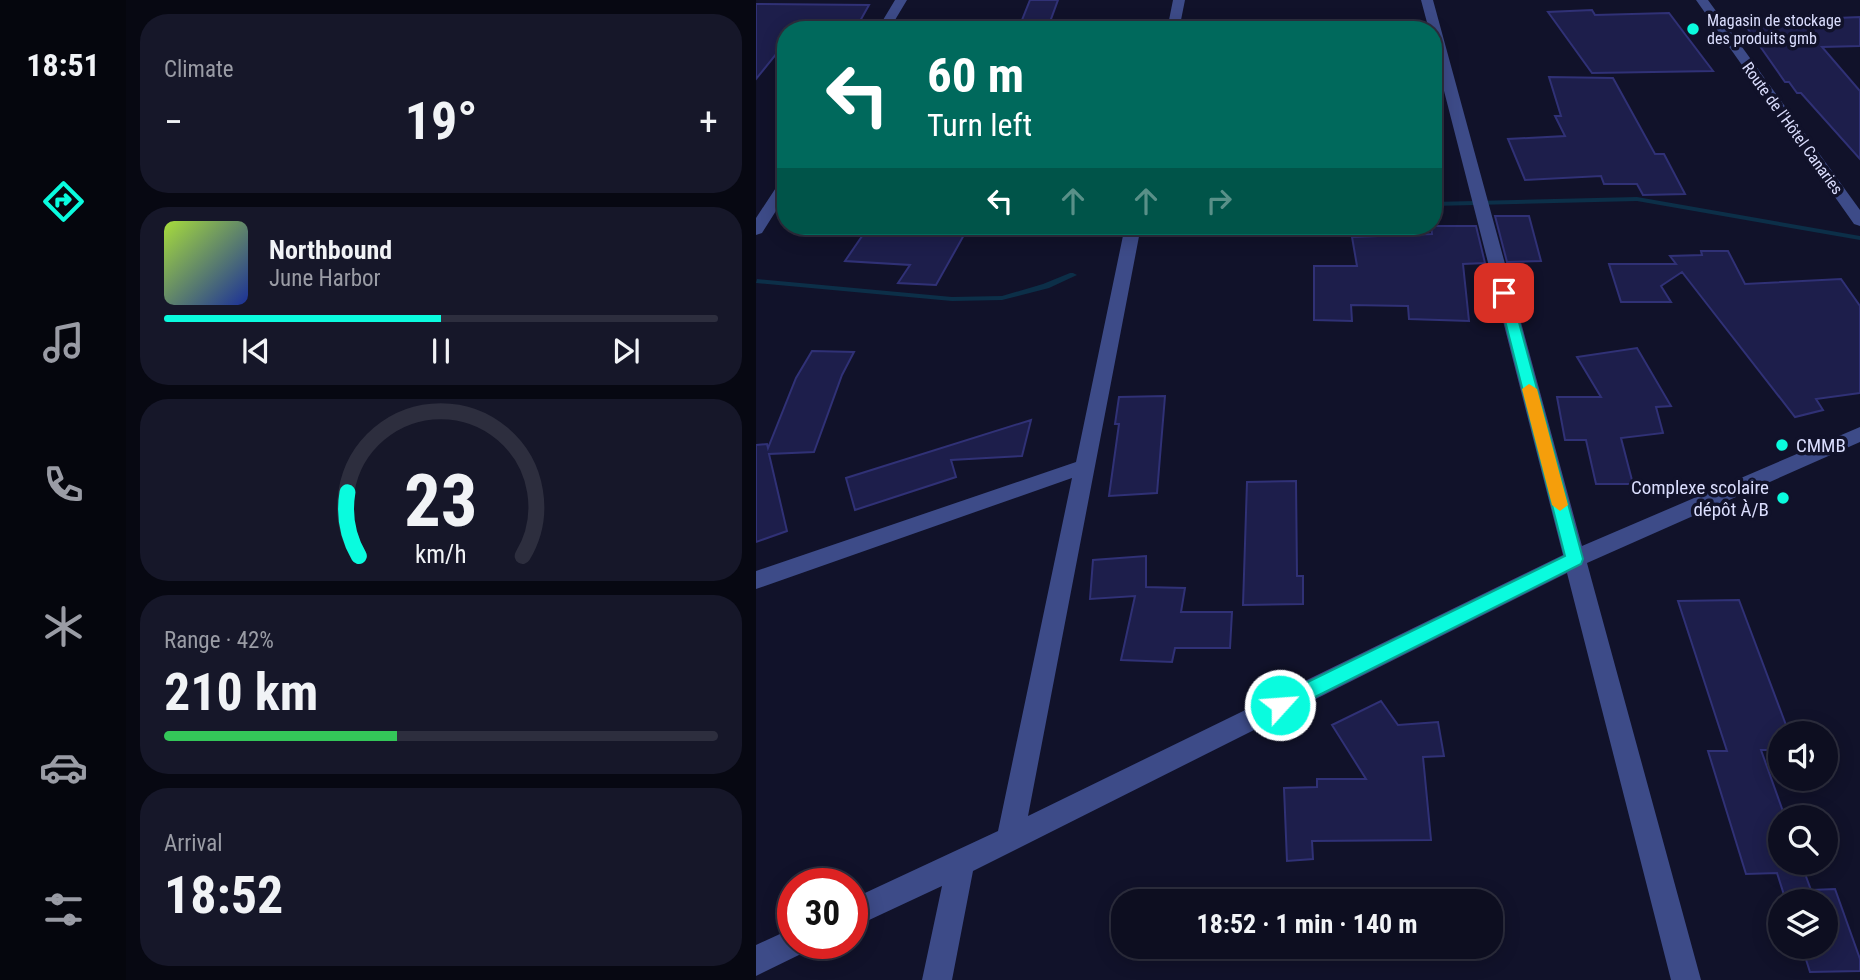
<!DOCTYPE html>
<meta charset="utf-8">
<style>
body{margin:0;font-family:"Roboto Condensed",sans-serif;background:#161729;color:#f1f3f6;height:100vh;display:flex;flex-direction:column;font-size:26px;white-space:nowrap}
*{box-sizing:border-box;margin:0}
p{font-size:23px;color:#9a9ca5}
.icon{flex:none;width:38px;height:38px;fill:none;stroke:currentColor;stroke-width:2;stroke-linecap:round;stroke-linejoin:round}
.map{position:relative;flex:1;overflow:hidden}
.side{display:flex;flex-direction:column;gap:14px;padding:14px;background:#070812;width:630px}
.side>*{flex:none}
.banner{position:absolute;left:21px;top:21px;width:665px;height:214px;border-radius:28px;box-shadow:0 4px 18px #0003,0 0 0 2px #2d2e3e;background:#00695c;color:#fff;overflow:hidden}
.controls{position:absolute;left:1012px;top:721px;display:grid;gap:14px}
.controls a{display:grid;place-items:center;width:70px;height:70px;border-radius:50%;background:#0d0e20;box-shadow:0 4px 18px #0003,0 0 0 2px #2d2e3e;font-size:35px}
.speed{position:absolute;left:21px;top:868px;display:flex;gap:14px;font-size:35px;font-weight:700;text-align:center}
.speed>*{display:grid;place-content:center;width:91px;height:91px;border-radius:50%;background:#0d0e20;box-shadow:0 4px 18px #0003,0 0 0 2px #2d2e3e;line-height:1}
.speed .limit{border:10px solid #d22;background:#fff;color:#111}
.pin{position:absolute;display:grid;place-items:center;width:60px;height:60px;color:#fff;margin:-30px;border-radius:14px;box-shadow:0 4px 10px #0006}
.me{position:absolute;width:77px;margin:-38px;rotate:64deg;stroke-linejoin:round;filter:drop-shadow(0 0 5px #0008)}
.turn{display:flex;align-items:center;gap:24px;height:147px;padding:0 35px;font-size:32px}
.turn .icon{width:91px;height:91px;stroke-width:2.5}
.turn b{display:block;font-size:49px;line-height:60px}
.lanes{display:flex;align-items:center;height:66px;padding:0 35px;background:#0003;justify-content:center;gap:35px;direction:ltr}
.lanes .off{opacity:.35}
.big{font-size:52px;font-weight:700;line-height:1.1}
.side .widget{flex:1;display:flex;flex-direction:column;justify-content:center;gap:10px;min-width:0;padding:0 24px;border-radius:28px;background:#161729}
.side .dial{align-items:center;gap:0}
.dial svg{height:182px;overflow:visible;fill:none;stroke:#2d2e3e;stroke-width:7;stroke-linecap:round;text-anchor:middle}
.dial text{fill:#f1f3f6;stroke:none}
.song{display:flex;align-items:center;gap:21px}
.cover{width:84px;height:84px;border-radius:10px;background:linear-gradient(135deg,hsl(80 70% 55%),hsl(230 70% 35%))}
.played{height:7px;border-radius:4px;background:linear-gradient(90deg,#0afbde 50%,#2d2e3e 50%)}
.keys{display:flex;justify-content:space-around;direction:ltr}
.heat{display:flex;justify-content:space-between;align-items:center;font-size:38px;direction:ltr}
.charge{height:10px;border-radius:5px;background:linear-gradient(90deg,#34c759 42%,#2d2e3e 0)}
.trip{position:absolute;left:355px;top:889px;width:392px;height:70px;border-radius:28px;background:#0d0e20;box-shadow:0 4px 18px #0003,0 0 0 2px #2d2e3e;font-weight:700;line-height:70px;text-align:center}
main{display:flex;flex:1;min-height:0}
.dock{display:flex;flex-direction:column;width:126px;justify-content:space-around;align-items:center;background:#05060d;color:#9a9ca5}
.dock .icon{width:49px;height:49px}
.dock .active{color:#0afbde}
.dock b{font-size:32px;color:#f1f3f6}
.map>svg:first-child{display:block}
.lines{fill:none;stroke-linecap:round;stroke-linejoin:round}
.stream{fill:#0c2f48;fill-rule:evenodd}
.building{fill:#1d1e4b;stroke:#303176;stroke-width:2}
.minor{fill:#3d4b88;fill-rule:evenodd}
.route{fill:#0afbde;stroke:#06a390;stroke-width:2}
.slow{fill:#f59e0b}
.poi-dot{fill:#0afbde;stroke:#11122a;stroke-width:2.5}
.labels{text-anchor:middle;stroke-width:7;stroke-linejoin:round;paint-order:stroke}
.far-poi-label{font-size:16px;fill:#dbdefe;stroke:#11122a;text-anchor:start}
.far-street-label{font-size:16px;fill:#dbdefe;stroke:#11122a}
.poi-label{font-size:19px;fill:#dbdefe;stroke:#11122a;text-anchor:start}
</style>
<main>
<nav class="dock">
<b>18:51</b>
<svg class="icon active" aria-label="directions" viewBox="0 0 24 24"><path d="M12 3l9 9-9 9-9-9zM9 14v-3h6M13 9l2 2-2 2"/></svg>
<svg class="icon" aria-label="music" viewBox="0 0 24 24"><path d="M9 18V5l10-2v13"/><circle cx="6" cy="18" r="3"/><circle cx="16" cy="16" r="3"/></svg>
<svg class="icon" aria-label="phone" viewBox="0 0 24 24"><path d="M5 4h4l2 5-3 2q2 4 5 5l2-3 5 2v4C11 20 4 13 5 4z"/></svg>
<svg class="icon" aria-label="climate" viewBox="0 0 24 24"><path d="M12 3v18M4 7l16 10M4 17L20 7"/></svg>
<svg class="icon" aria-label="car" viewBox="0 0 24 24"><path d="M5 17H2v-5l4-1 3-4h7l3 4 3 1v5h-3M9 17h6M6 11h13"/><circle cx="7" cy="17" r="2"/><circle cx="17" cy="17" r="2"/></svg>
<svg class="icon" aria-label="filters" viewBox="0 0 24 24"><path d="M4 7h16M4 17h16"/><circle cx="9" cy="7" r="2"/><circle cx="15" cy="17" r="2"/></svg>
</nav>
<section class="side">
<div class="widget"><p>Climate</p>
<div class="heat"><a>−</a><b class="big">19°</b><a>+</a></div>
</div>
<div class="widget">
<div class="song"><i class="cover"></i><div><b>Northbound</b><p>June Harbor</p></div></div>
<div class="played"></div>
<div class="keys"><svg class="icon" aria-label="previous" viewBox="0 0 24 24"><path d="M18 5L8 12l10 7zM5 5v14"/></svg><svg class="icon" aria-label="pause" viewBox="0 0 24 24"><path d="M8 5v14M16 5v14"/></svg><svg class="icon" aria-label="next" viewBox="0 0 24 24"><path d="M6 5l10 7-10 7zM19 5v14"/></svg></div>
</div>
<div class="widget dial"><svg viewBox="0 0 100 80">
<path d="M14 69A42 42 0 1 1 86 69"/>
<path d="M14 69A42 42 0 0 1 9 41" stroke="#0afbde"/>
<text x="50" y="56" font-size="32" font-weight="700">23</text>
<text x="50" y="72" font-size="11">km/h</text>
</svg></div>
<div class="widget"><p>Range · 42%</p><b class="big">210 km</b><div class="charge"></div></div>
<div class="widget"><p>Arrival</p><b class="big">18:52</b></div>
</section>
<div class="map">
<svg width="1104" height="980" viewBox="0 0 1104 980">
<rect width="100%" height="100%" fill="#11122a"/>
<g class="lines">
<!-- stream -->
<path class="stream" d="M881,197L1104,236V240L881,201L677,206V202Z
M314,273H317L321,275L293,288L246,300L196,301L0,283L1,279L196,297L246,296L287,284Z"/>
</g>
<!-- building -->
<path class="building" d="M274,0H302L291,30H262Z
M0,4L113,5L99,30H30V42L0,79Z
M836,10L839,15L913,13L957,71L836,73L792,12Z
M1104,17V46L1066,47L1104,91V159L1045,93H1041L1033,82H1029L987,22Z
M793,77L857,78L899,154H908L929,194L887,195L881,184H848L845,176L769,180L752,139L809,136L799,116H805Z
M739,216H773L785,261L751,262Z
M113,226H213L180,285L142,283L154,265L89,261Z
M675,226H720L729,263L707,264L713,321L653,319L652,306L595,305L596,321L558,320V266H601L596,237L676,234Z
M945,251H972L989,284L1085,279L1104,306V393L1060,399L1067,410L1039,417L926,272L905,286L915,302H865L853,264H920L914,256L946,255Z
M881,348L915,406L900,407L907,433L865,438L877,484H840L830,440H809L801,397H845L821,357Z
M56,351L98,352L86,375L58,452L13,454L31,531L0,542V445L11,444L12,448L40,378Z
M409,396L401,493L353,496L363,424H359L363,397Z
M275,420L266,456L195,460L200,477L99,510L90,478Z
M540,481L541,576H547V604L487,605L491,482Z
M390,556V587L429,588L425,612H476L474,648H419L416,662L365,660L379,596L334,599L337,560Z
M983,600L1033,733H1024V750H1005L1029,817H1024V863H1045L1055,890L1079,889L1104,959V971L1054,972L1046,947H1069V901H1030L1021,873L990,874L952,751H971L922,601Z
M625,701L642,725L682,722L688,756L667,757L675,840L556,841L557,859L531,861L528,788L561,787V779H610L576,725Z"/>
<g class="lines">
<!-- minor -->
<path class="minor" d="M139,0H151L133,30H121Z
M417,0H429L423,30H411Z
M665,0H677L826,546L1104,427V442L831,563L945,980H915L811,573L217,871L196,980H166L186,886L96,928V899L242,831L316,478L0,589V571L320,462L369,226H385L272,816L807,555L677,48V30H673Z
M940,0H952L1104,210V226L1098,224Z
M30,179V195L6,233L0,235V218L25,180Z
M37,928V943H52L47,953L0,976V945Z"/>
</g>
<!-- route -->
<path class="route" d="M748,289L755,293L827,559L825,564L531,711L524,713L517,711L515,705L517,699L809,556L742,293Z"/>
<!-- slow -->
<path class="slow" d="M773,384L781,389L812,505L804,511L796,505L766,389Z"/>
<!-- markers -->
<g class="poi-dot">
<circle cx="937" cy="29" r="7"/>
<circle cx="1026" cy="445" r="7"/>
<circle cx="1027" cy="498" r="7"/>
</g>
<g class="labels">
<!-- far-poi labels -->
<g class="far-poi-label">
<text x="951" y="26">Magasin de stockage<tspan x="951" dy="18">des produits gmb</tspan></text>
</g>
<!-- far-street labels -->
<g class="far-street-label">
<text transform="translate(1037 128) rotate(54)" y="6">Route de l'Hôtel Canaries</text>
</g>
<!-- poi labels -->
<g class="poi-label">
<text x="1040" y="452">CMMB</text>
<text x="1013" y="494" text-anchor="end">Complexe scolaire<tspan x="1013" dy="22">dépôt À/B</tspan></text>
</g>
</g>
</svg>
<div class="controls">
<a><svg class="icon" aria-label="sound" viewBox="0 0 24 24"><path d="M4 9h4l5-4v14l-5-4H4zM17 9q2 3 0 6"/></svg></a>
<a><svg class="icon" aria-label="search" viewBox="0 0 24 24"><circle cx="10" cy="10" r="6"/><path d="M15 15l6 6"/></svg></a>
<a><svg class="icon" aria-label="layers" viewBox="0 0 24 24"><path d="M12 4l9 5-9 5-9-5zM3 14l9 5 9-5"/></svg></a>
</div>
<div class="speed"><div class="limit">30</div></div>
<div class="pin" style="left:748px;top:293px;background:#d93025"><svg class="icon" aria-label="arrive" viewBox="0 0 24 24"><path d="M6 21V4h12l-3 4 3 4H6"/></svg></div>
<svg class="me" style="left:524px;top:705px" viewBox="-20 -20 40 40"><circle r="17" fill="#0afbde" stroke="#fff" stroke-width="3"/><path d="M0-11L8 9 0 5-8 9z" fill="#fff"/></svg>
<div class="trip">18:52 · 1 min · 140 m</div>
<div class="banner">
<div class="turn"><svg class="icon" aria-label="left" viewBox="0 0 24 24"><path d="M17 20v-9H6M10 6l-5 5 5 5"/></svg><div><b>60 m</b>Turn left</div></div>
<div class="lanes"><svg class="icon" aria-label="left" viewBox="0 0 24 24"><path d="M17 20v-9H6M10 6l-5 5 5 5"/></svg><svg class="icon off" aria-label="ahead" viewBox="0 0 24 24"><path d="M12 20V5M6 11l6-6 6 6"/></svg><svg class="icon off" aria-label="ahead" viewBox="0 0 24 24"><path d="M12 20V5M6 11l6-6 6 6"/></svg><svg class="icon off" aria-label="right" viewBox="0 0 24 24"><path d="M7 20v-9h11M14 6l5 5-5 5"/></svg></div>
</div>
</div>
</main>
